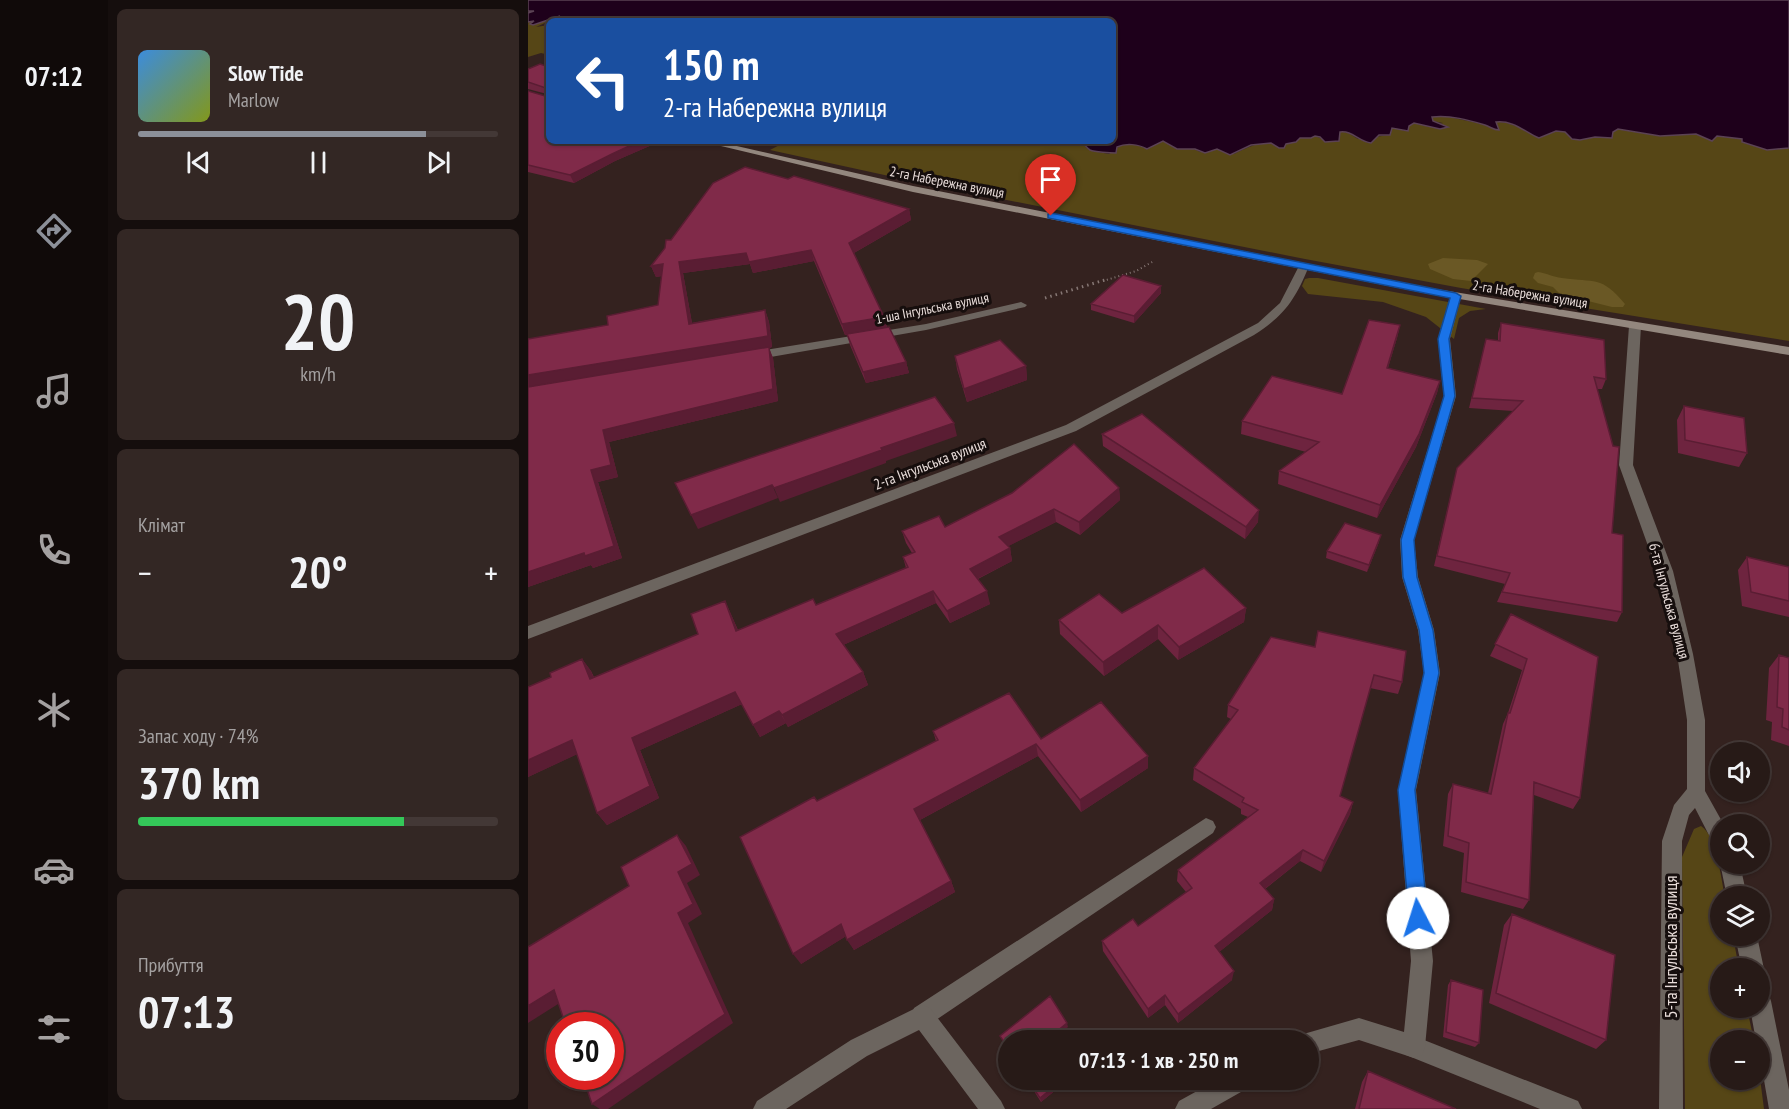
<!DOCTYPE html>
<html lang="uk">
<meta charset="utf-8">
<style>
body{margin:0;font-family:"PT Sans Narrow",sans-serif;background:#332724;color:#f1f3f6;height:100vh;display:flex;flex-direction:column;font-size:22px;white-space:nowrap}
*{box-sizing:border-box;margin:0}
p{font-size:20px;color:#a4a1a1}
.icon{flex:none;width:33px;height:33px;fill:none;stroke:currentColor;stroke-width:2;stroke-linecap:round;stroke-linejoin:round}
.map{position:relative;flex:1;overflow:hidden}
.side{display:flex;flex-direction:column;gap:9px;padding:9px;background:#150e0d;width:420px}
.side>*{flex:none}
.top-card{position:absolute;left:18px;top:18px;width:570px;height:126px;border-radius:9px;box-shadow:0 2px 4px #0004,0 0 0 2px #433836;background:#1a4fa0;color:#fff;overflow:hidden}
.tools{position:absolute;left:1182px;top:742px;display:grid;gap:12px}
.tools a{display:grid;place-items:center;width:60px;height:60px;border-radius:50%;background:#271a17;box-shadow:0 2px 4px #0004,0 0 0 2px #433836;font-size:30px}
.speed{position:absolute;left:18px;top:1012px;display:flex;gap:12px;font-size:30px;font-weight:700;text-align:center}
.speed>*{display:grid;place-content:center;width:78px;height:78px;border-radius:50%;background:#271a17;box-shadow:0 2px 4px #0004,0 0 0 2px #433836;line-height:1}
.speed .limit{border:9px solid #d22;background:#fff;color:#111}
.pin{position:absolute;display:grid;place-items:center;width:51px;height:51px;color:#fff;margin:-62px -26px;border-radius:50% 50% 50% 0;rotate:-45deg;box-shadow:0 0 6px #0007}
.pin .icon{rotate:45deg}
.me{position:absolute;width:66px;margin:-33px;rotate:355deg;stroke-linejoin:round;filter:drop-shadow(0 0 4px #0008)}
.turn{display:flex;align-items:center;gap:21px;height:126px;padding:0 18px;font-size:27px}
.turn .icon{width:78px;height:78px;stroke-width:2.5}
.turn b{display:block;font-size:42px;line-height:51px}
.big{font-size:45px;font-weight:700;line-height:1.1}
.side .tile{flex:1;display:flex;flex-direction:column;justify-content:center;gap:9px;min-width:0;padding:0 21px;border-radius:9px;background:#332724}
.side .dial{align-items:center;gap:0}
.dial b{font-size:78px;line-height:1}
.song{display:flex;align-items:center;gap:18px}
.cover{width:72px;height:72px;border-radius:9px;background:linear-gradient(135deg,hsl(210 70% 55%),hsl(70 70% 35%))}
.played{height:6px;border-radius:3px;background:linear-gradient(90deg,#8c9099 80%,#433836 80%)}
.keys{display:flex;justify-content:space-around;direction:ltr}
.heat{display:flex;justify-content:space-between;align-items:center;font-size:33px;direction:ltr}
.charge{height:9px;border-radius:4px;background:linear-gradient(90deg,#34c759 74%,#433836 0)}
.trip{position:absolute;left:470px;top:1030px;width:321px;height:60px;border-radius:30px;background:#271a17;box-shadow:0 2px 4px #0004,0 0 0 2px #433836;font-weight:700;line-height:60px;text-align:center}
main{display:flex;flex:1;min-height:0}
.tab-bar{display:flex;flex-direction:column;width:108px;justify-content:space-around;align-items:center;background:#100a09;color:#a4a1a1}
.tab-bar .icon{width:42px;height:42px}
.tab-bar .selected{color:#8c9099}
.tab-bar b{font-size:27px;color:#f1f3f6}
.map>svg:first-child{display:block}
.green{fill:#564616}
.forest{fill:#6a5825}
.water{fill:#1e001b;stroke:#5b4254;stroke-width:1.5}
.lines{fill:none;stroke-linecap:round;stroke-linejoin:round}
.path-far1{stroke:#867774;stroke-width:2;stroke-dasharray:1 3;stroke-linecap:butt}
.path{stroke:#867774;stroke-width:3;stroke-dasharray:1.5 4;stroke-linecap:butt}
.lane{fill:#6c655f;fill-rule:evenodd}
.street{fill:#6c655f;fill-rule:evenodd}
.secondary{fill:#93877e;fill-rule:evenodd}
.wall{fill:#6e243f}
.shaded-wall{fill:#5a1d33}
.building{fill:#802a49;stroke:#5a1d33;stroke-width:1.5}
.route{fill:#1a73e8;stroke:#114b97;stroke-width:1.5}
.labels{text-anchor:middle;stroke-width:6;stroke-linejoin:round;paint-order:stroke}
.far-street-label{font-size:14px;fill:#e9ddda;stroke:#160e0d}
.street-label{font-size:15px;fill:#e9ddda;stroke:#160e0d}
.near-street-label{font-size:18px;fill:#e9ddda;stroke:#160e0d}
</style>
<main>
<nav class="tab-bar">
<b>07:12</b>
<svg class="icon selected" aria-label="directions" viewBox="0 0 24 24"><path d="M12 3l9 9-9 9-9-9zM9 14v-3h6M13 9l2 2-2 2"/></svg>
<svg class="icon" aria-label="music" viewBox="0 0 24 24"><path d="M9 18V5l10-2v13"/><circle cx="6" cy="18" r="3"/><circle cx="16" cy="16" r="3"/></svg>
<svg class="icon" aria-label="phone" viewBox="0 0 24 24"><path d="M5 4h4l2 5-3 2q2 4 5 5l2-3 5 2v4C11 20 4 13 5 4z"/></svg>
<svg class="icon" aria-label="climate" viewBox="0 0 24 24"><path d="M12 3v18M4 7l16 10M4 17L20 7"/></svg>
<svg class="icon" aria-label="car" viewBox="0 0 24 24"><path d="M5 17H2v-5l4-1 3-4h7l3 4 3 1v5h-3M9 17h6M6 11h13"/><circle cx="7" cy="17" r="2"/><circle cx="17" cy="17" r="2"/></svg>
<svg class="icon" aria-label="filters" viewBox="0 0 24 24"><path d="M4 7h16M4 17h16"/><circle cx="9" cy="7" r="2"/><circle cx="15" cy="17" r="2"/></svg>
</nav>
<section class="side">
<div class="tile">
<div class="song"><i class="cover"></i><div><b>Slow Tide</b><p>Marlow</p></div></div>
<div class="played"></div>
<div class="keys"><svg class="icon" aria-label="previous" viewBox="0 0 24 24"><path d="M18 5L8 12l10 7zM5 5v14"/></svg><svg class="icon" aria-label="pause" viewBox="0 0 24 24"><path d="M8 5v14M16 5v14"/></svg><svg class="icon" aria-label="next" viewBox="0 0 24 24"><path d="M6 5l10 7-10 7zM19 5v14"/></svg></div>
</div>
<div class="tile dial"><b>20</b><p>km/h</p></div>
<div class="tile"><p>Клімат</p>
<div class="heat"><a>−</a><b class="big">20°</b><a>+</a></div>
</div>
<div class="tile"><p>Запас ходу · 74%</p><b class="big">370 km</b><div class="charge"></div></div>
<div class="tile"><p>Прибуття</p><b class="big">07:13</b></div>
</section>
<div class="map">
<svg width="1261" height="1109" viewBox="0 0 1261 1109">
<rect width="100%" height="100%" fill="#34221f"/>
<!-- green -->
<path class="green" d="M33,16L27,21H21L8,27L21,25L18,30L21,33L17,35H21V55L13,53L0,57V22H14Z
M916,116L959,125L967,130L968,122C985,121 997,132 1011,138L1028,131L1038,132L1052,140L1058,137L1081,138H1084L1085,131L1090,129L1132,135L1168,134L1187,137L1206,136L1214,139L1215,142L1239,150L1261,148V341L933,288L777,259L393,183L242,150L259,141H550L558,144L564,151L581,154L595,144L610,145L619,149L635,141L643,143L644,147C654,150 663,146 672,152L689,149L706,154C719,148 738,137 751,148L772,138H783L787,136L794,139L812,137V132L817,131L830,139L862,135L864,128L875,130L886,123L902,127L915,123L905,121L904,117Z
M781,278H790L958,309L942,311L931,318L926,339L898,317L855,302L780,294L774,286L777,279Z
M1173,826C1189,836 1193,879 1197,897H1192V936H1205L1211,969H1192V1008H1219L1226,1041H1192V1080H1232V1078L1236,1109H1157L1154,857L1166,829Z"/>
<!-- forest -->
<path class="forest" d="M915,258L949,260L960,264L943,281L925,279L902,269L900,264Z
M1010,272C1018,273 1025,277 1034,278C1067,283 1073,275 1097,304L1095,307H1084L1032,294L1025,287L1010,283L1005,278L1007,273Z"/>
<!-- water -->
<path class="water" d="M0,0H1261V148L1239,150L1214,142V139L1189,136L1184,141L1168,134L1132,136L1090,129L1085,132L1084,138L1067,137L1052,140L1044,139L1037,132L1028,131L1011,138C997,132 985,120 968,122L971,130C965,130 963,127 957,125C940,120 923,115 904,117L905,121L920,127L912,129L886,123L881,126L880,131L864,128L862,135H851L843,143C831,142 824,130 812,132L811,141L797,142L792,137L787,136L783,138H772L768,142L758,144L756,148H751L743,143L723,145L702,155L689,149L677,153L667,149H649L635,141L619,149C610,144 598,143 589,147L588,153C582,153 567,152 562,150C557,147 557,143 550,141H585V21H27L32,16L5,25L2,24L6,21L0,22V13L6,11H0Z"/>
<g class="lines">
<!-- path-far1 -->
<path class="path-far1" d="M575,281L608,271L626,261"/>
<!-- path -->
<path class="path" d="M517,298L580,279"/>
<!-- lane -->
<path class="lane" d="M678,818L685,821L688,827L685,833L402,1024L394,1027L386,1024L383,1016L386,1008Z
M886,1036L1050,1101L1054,1109H1012L878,1055L875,1047L878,1039Z"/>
<!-- street -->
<path class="street" d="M776,263L781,266C767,300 757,315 726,335L548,431L0,639V626L538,425L730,323L752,303L771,266Z
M928,293L933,296L922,339L928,396L886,540L890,577L906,630L912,673L888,790L905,961L897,1047L894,1055L886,1058L831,1040L780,1054V1041H769L772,1035L831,1018L876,1032L883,961L870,790L896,673L890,630L874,577L872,540L916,396L910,339L923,296Z
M493,302L499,305L497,307L398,330L225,360L219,356L225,352L398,324Z
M1107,323L1113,326L1105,465L1145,571L1165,654L1177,720V791L1196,825H1192V846L1185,843L1167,808L1161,815L1154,841L1155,1109H1131L1134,841L1146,805L1159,789V720L1149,654L1129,571L1091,465L1101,326Z
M1192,863L1212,864L1219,897H1199Z
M1207,936H1229L1236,969L1233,977L1232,969H1214Z
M1232,990L1240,993L1243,1001L1261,1090V1109H1241L1232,1057V1041H1228L1222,1008H1232Z
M394,1005L402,1008L473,1101L477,1109H450L391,1030L339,1056L258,1109H225L229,1101L323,1040Z
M689,1080H724L720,1088L683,1109H647L651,1101Z"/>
<!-- secondary -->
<path class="secondary" d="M172,141H187L385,186L896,287L1261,347V355L896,293L385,192Z"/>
</g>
<!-- wall -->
<path class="wall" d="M21,67V141H133L87,161L46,183L0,172V91L17,96L19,94L0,89V69Z
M260,179L381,209L383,220L326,253L356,317L359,327L378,362L381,373L338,383L322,345L319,335H317L286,261L225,273L222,264L155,273L164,323L237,310L241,322L244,347L241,348L245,358L250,401L81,442L90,477L70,482L94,558L65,568L63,565L0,587V339L80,325L130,305L134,276L128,277L123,266L143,240Z
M633,286V293L606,323L563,310V304Z
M973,323L1078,379L1074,389H1069L1084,533L1094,612L1089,622L969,602L977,584L906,566L929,468L985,411L941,408L958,339L970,341V333Z
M872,325L869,338L860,368L912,381L909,393L888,447L849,518L750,484L751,471L778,452L713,434L714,421L814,394Z
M427,356L498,366L499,380L439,402L429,369Z
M1156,406L1219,453L1211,467L1150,453L1149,420Z
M574,434L730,522L717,539L575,446Z
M591,488L592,500L552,535L528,522L480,546L482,548L484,561L450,579L462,604L422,623L408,603L315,645L335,672L340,685L260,727L258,723L232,737L214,704L112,750L131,798L79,825L69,813L49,754L0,777V687L23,677L54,659L63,671L66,677L170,634L197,601L210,630L288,605L378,568L375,557L384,553L378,543L374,531L417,527Z
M851,542L839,572L798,558L799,551Z
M1219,557L1261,567V617L1214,606L1210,570Z
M718,608L716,622L650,660L630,639L576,676L532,634L531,620L594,613Z
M983,614L1052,798L1045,809L1006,795L1001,900L995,909L933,892L936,853L915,846L920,794L925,784L960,793L975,724L980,713L994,670L962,656Z
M743,637L874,682L870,694L842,688L812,796L825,802L822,814L793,872L772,861L737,889L746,899L744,910L691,952L704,980L650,1023L637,1005L620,1018L575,951L574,941L610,926L658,892L649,881L650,870L720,817L713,814V809L665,780L666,768L703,719L699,717L700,705Z
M1251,655L1261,658V746L1243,740L1244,722L1238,720L1241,668Z
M405,731L513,739L620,768L553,812L510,756L392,820L423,881L427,892L326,950L318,936L273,964L289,801L408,741Z
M984,914L1078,1040L1068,1049L961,1003L976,925Z
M923,980L951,1043L947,1047L915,1037L920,985Z
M840,1071L928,1109H827L834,1082Z
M499,1080H540L513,1102Z"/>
<!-- shaded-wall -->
<path class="shaded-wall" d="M112,141H133L87,161L46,183L42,175L84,154Z
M381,209L383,220L324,254L321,243Z
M283,250L286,261L225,273L222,264L155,273L166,335L161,324L151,262L218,253Z
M135,264L140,275L128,277L123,266Z
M633,286V293L606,323V316Z
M237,310L241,322L244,347L241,348L245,358L250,401L81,442L90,477L70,482L94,558L65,568L63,565L0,587V375Z
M356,317L359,328L317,335L314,324Z
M872,325L869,338L856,380L859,368Z
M378,362L381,373L338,383L335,372Z
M498,366L499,380L439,402L436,389Z
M912,381L909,393L888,447L849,518L852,505Z
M426,423L429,436L358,461V463L252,502L246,488L353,448Z
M244,485L250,498L170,529L163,515Z
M591,488L592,500L552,535L551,522Z
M526,509L528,522L473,550L471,537Z
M731,510L730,522L717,539L718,527Z
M853,535L851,542L839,572L841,565Z
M482,548L484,561L445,581L442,569Z
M405,591L408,603L313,646L308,634Z
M459,591L462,604L422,623L419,611Z
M197,601L203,614L215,643L208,631Z
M718,608L716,622L650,660L651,647Z
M630,625V639L576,676L575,662Z
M54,659L63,671L71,691L62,679Z
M335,672L340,685L260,727L254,715Z
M207,692L214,704L112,750L131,798L79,825L69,813L104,738Z
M251,711L258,723L232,737L225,725Z
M44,740L54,752L0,777V760Z
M508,744L510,756L390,821L386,809Z
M620,756V768L553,812L552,800Z
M825,802L822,814L793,872L796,861Z
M149,835L158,846L172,875L159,883L174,914L160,923L205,1023L80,1109H72L64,1104L150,913Z
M775,850L772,861L730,894L732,883Z
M423,881L427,892L326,950L319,940Z
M746,899L744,910L686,956L687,946Z
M313,924L320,935L273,964L265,954Z
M706,971L704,980L650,1023V1014Z
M26,990L38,999L0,1023V1006Z
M637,995V1005L620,1018V1009Z
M539,1023L540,1027L524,1041L523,1036Z
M534,1080H540L513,1102L512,1098Z"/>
<!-- building -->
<path class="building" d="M12,64L21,67V141H112L84,154L42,175L0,165V91L17,96L20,94L18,88L0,82V69Z
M217,167L260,179L266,176L381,209L321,243L356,317L314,324L283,250L221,262L218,253L151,262L161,324L237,310L240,336L0,375V339L80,325L79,316L130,305L135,264L123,266L137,248L138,240H143L185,183Z
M595,275L633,286L606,316L563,304Z
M841,320L872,325L859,368L912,381L891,434L852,505L751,471L791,442L714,421L744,376L814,394Z
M973,323L1076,340L1078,379L1066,377L1085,446L1091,447L1084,533L1095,535L1094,612L974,592L982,573L909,556L929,468L995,401L944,398L958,339L972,341Z
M361,327L378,362L335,372L319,334Z
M472,340L498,366L436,389L427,356Z
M241,347L245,389L75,430L83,465L63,470L86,546L57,556L56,553L0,572V387Z
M407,397L426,423L353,448L354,450L246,488L244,485L163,515L147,483Z
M1156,406L1216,418L1219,453L1157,440Z
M614,414L731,510L718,527L574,434Z
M546,444L591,488L551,522L526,509L471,537L482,548L442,569L459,591L419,611L405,591L308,634L335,672L254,715L251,711L225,725L207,692L104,738L122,786L69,813L44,740L0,760V687L23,677L22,673L54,659L62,679L170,634L163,614L197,601L208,631L285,599L288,605L380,567L375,557L387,552L374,531L411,516L417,527L484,493Z
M817,523L853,535L841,565L799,551Z
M1219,557L1261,567V601L1223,592Z
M676,568L718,608L651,647L630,625L575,662L531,620L571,594L594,613Z
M983,614L1070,657L1052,798L1006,782L1001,900L938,882L941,843L920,836L925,784L963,794L980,713H982L999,659L967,644Z
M790,631L878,651L874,682L846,675L812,796L825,802L796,861L775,850L732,883L746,899L687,946L706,971L650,1014L637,995L620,1009L574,941L605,919L610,926L664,888L650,870L730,810L714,802L716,798L666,768L710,710L700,705L743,637L787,647Z
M1251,655L1261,658V730L1254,727L1255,709L1249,707Z
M481,693L513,739L573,702L620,756L552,800L508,744L386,809L423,881L319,940L313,924L265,954L212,837L286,797L289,801L410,740L405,731Z
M149,835L164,864L150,872L165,904L150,913L197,1014L64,1104L55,1077H82V1026H38L26,990L0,1006V947L101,886L93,867Z
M984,914L1087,955L1078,1040L968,993Z
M923,980L955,990L951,1043L918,1032Z
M522,996L539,1023L523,1036L526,1041H480V1048L472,1036Z
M840,1071L928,1109H831Z
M500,1080H534L512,1098Z"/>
<!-- route -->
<path class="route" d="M523,213L928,293L933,296L921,339L927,396L886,540L889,577L905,630L911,673L887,790L900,918L897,925L890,928L884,925L881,918L870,790L896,673L891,630L875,577L873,540L916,396L910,339L922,298L520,218V214Z"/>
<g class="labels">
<!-- far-street labels -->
<g class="far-street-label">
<text transform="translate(419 182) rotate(11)" y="5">2-га Набережна вулиця</text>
<text transform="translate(1002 294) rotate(9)" y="5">2-га Набережна вулиця</text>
<text transform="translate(404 308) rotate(-11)" y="5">1-ша Інгульська вулиця</text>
</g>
<!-- street labels -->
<g class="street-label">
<text transform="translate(402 464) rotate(-21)" y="5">2-га Інгульська вулиця</text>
<text transform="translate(1141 601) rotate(75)" y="5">6-та Інгульська вулиця</text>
</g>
<!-- near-street labels -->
<g class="near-street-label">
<text transform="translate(1143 947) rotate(-90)" y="6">5-та Інгульська вулиця</text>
</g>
</g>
</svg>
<div class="tools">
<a><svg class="icon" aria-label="sound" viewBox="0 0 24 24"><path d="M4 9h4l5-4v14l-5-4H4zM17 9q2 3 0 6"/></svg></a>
<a><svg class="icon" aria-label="search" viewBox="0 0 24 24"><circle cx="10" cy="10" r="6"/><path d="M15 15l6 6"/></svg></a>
<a><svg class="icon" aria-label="layers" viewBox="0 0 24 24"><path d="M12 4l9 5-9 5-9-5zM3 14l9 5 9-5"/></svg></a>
<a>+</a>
<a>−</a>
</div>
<div class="speed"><div class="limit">30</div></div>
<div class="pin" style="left:523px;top:216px;background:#d93025"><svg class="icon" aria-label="arrive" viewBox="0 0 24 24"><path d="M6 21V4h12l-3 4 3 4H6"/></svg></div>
<svg class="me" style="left:890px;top:918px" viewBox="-20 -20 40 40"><circle r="19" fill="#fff"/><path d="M0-13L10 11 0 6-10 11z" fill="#1a73e8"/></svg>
<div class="trip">07:13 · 1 хв · 250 m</div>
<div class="top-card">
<div class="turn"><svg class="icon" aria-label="left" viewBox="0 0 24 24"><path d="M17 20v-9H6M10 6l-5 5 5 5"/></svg><div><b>150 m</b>2-га Набережна вулиця</div></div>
</div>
</div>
</main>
